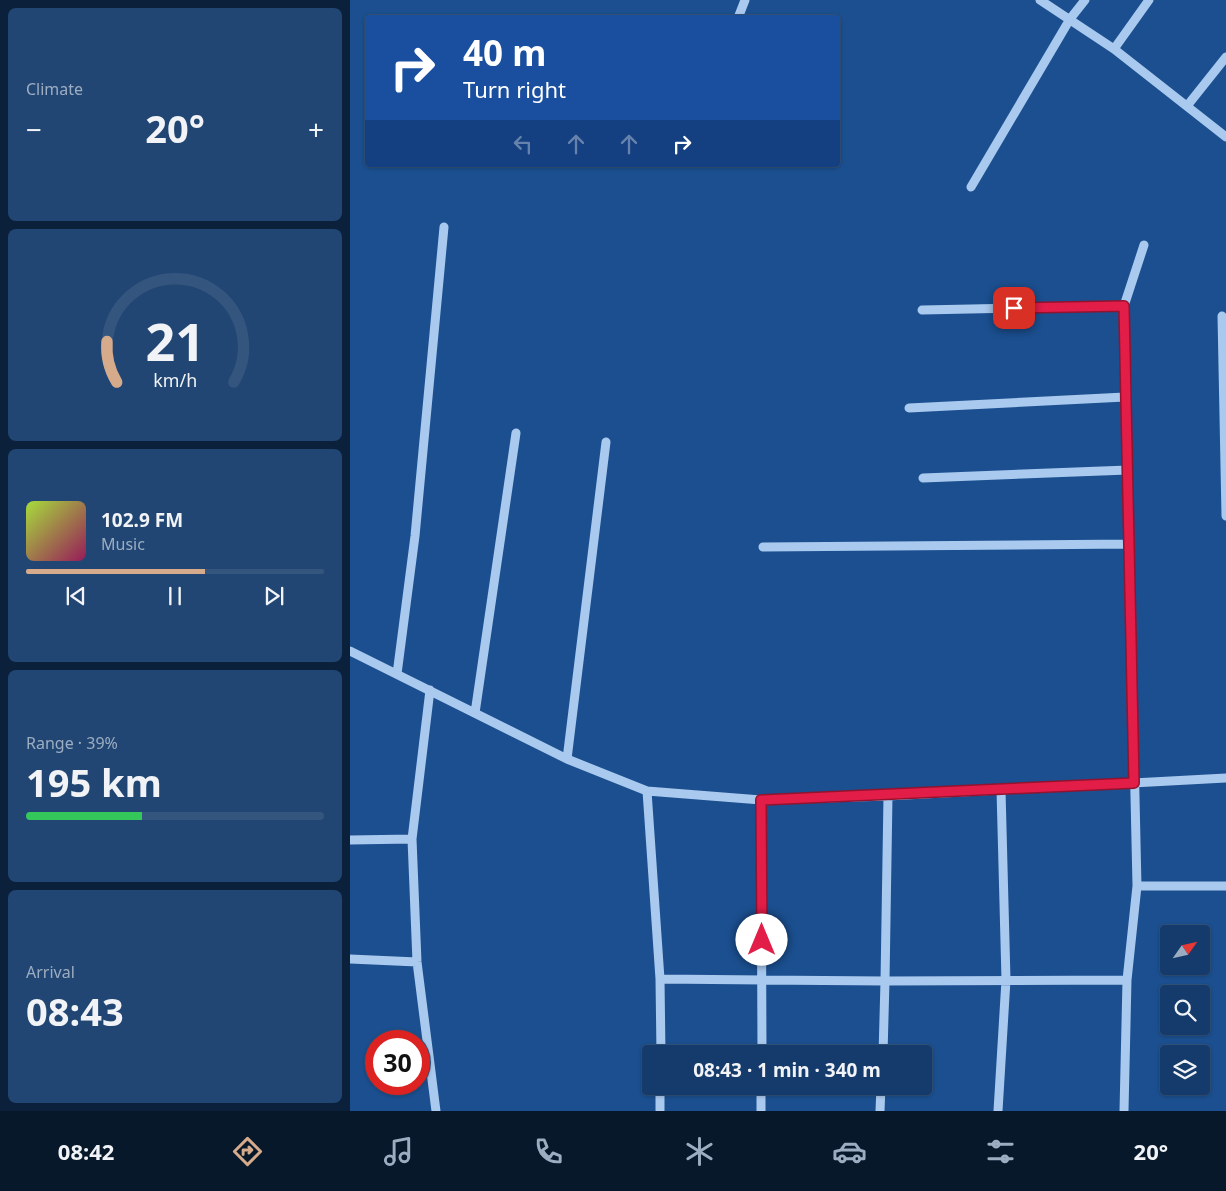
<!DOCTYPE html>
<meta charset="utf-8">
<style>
body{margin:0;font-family:"Noto Sans",sans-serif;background:#214673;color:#f1f3f6;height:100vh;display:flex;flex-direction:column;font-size:19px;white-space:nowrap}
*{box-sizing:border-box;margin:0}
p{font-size:16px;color:#9dadc1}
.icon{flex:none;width:28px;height:28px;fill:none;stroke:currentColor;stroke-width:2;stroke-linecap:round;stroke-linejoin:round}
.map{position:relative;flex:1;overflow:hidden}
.details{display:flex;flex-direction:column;gap:8px;padding:8px;background:#0b203b;width:350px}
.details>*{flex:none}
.top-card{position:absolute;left:15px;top:15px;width:475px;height:152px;border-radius:5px;box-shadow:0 1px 4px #0004,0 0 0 1px #33557e;background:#1a4fa0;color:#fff;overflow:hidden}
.needle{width:32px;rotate:56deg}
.controls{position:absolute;left:810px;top:925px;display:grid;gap:10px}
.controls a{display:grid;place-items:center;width:50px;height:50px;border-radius:5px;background:#143b6b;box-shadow:0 1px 4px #0004,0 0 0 1px #33557e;font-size:25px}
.speed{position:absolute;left:15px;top:1030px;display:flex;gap:10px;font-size:25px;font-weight:700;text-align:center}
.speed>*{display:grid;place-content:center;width:65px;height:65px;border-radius:50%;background:#143b6b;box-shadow:0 1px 4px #0004,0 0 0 1px #33557e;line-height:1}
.speed .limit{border:8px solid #d22;background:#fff;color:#111}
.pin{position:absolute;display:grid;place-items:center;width:42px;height:42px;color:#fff;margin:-21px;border-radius:10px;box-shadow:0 2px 8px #0006}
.me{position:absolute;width:55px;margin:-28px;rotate:0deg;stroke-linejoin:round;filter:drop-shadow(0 0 4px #0008)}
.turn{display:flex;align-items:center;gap:18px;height:105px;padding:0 15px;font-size:22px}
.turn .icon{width:65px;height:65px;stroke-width:2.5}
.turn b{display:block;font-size:35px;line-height:42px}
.lanes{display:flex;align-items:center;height:48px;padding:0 15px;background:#0003;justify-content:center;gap:25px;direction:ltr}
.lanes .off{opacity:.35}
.big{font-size:38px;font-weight:700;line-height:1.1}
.details .card{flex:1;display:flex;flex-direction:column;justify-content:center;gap:8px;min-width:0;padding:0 18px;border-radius:8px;background:#214673}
.details .dial{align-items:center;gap:0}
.dial svg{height:130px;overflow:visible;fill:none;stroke:#33557e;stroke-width:7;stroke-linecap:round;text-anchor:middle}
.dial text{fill:#f1f3f6;stroke:none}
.song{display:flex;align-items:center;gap:15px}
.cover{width:60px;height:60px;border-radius:8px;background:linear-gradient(135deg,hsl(80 70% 55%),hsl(330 70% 35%))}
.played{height:5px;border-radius:2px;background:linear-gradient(90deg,#d6ab8b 60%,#33557e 60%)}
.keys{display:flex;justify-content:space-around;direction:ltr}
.heat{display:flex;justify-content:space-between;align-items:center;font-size:28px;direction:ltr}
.charge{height:8px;border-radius:4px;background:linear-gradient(90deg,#34c759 39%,#33557e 0)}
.trip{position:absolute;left:292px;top:1045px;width:290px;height:50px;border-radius:5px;background:#143b6b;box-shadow:0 1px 4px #0004,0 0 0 1px #33557e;font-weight:700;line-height:50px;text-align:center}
.dock{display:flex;height:80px;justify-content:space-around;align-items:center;background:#08182b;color:#9dadc1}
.dock .icon{width:35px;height:35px}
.dock .current{color:#d6ab8b}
.dock b{font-size:22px;color:#f1f3f6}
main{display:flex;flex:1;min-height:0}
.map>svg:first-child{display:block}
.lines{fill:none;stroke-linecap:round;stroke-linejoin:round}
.minor{stroke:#a9c9ee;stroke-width:9}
.route-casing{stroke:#92132f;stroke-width:12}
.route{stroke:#e11d48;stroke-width:9}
</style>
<main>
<section class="details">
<div class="card"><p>Climate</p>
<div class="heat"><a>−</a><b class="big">20°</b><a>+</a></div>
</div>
<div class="card dial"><svg viewBox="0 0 100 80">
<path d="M14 69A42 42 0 1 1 86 69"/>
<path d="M14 69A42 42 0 0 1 8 44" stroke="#d6ab8b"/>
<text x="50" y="56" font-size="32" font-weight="700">21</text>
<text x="50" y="72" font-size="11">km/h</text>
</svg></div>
<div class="card">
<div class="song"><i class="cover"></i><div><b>102.9 FM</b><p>Music</p></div></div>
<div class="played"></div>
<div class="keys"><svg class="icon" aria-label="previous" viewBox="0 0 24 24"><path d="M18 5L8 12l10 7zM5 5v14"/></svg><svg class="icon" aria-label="pause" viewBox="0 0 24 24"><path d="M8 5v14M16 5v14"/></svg><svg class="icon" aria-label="next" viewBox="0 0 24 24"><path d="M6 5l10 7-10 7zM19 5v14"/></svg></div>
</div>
<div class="card"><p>Range · 39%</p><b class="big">195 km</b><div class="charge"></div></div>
<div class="card"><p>Arrival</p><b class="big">08:43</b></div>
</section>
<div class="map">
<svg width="876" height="1111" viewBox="0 0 876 1111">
<rect width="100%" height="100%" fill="#1b4f8f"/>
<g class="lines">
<!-- minor -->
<path class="minor" d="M690,0L764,49L876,137
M388,18L395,0
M764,49L799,0
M837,106L876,57
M621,187L720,19L735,0
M572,310L774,306
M872,316L876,516
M559,408L775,397
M573,478L778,470
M413,547L779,544
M0,651L217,759L297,791L411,800L538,796L876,778
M47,674L65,536L94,227
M80,690L62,839L67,962L86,1111
M125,713L166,433
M217,759L256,442
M297,791L310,979L311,1054
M411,800L412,1054
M0,840L62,839
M787,886H876
M0,959L67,962
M310,979L535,981L777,980
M533,1054L535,981L538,796
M310,1111V1086
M411,1111V1086
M530,1111L531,1086
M648,1111L656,980L651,790
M774,1111L777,980L787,886L774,306L794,245"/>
</g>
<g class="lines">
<defs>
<path id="route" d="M412,940L411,800L784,783L774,306L664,308"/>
</defs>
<!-- route casing -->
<use href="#route" class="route-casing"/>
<!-- route -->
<use href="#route" class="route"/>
</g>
</svg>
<div class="controls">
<a><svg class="needle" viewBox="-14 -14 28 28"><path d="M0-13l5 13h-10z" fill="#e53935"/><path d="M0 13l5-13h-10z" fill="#9dadc1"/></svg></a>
<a><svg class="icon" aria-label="search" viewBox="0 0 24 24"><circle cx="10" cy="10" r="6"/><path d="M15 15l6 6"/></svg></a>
<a><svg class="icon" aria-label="layers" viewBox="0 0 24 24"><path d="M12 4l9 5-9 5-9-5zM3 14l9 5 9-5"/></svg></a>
</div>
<div class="speed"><div class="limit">30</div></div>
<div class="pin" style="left:664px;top:308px;background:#d93025"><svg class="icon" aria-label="arrive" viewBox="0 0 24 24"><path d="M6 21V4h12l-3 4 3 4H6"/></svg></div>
<svg class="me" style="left:412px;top:940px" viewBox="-20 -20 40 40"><circle r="19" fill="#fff"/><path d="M0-13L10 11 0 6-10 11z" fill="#e11d48"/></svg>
<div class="trip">08:43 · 1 min · 340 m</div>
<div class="top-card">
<div class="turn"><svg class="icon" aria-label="right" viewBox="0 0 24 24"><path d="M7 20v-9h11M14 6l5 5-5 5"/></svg><div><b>40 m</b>Turn right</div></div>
<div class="lanes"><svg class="icon off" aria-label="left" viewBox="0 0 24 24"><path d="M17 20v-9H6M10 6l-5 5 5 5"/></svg><svg class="icon off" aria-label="ahead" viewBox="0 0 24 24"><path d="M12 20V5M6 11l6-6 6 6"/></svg><svg class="icon off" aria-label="ahead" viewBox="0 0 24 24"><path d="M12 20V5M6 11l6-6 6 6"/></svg><svg class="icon" aria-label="right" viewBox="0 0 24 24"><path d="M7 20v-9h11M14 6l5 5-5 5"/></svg></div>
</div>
</div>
</main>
<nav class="dock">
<b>08:42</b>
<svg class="icon current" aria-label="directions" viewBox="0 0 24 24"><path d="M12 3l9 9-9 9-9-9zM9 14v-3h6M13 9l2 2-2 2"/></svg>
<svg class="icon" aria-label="music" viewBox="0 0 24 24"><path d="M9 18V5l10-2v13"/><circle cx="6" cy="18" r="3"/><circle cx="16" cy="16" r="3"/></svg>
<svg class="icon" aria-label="phone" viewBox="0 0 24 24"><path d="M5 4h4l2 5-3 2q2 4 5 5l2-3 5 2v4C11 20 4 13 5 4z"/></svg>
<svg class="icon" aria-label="climate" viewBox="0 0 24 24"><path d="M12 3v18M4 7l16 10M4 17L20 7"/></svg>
<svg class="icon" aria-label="car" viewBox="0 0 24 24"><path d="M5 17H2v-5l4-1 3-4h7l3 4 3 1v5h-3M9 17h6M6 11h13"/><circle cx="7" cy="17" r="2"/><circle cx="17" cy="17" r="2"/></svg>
<svg class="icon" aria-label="filters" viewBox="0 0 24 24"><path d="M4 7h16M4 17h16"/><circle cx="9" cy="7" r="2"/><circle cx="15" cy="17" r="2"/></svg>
<b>20°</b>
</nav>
